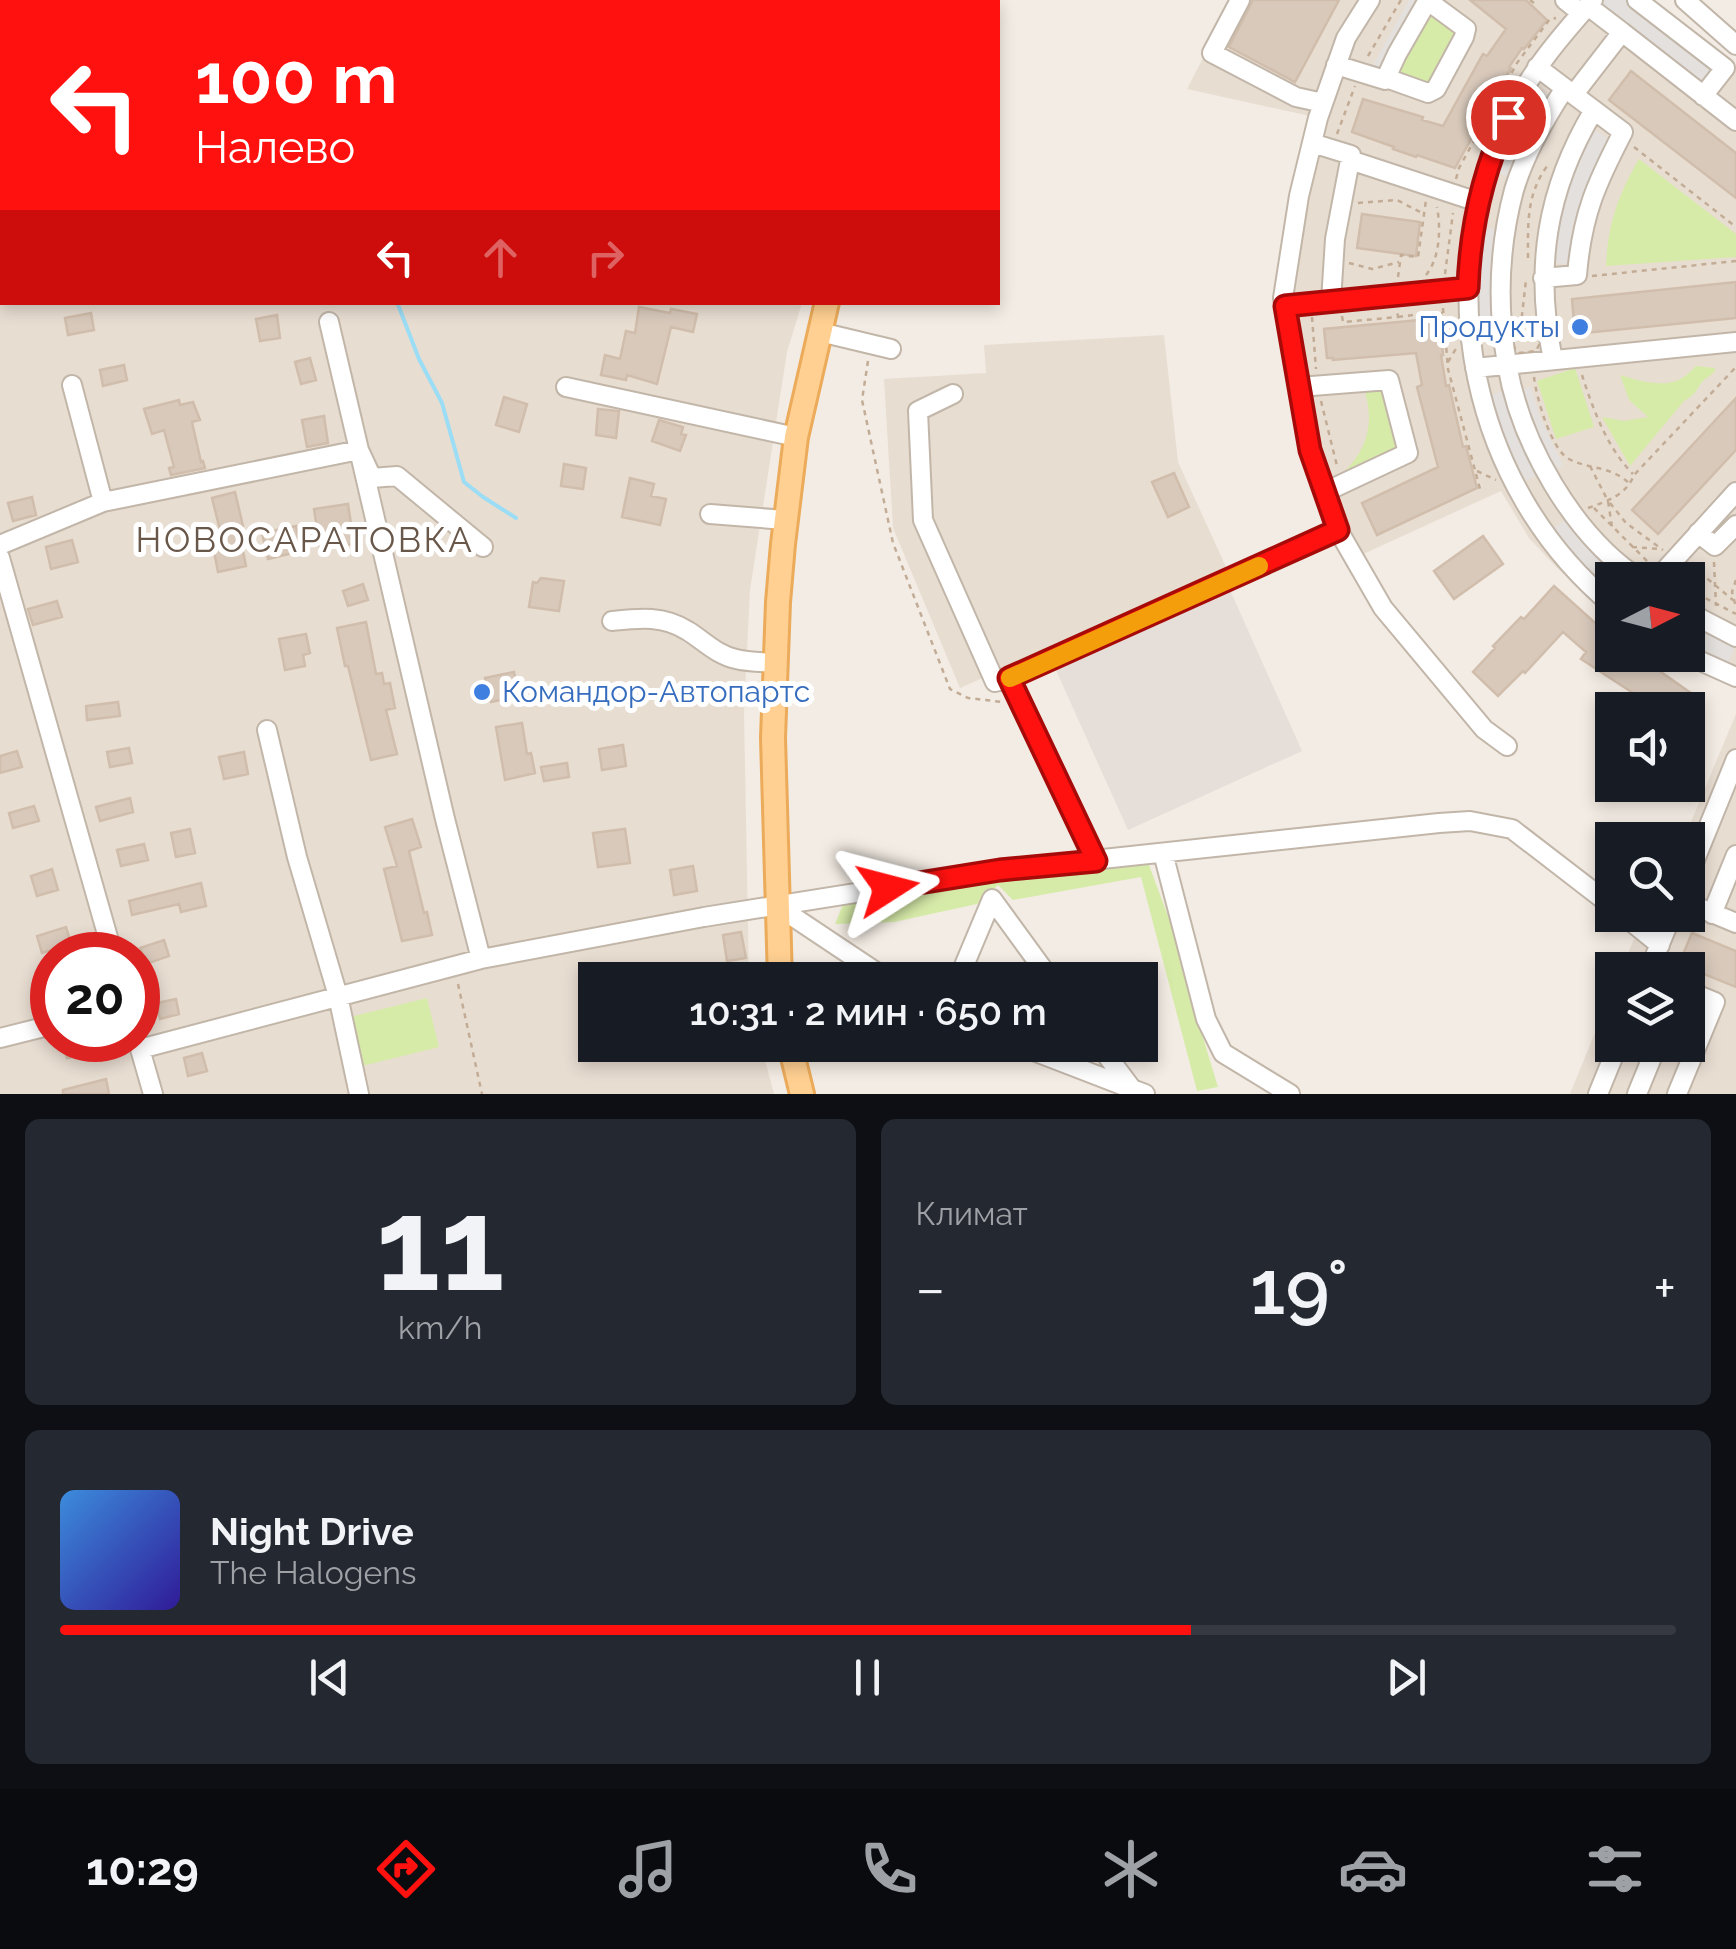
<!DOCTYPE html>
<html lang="ru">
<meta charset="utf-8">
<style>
body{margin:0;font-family:Raleway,sans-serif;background:#242831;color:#f1f3f6;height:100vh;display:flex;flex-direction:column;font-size:38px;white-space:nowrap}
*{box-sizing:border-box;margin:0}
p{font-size:32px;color:#9ea1a6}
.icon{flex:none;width:55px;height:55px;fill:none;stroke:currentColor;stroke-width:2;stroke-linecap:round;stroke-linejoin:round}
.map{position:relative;height:1094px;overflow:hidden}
.side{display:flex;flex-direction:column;gap:25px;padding:25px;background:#0d0f14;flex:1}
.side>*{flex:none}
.hud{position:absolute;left:0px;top:0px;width:1000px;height:305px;box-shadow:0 5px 15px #0003;background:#ff110f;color:#fff;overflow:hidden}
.needle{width:65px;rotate:84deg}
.buttons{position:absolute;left:1595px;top:562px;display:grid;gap:20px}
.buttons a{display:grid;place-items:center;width:110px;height:110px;border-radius:0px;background:#171b24;box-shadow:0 5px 15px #0003;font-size:50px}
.speed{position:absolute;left:30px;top:932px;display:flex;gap:20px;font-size:50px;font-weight:700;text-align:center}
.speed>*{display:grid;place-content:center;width:130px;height:130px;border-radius:50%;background:#171b24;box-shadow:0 5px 15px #0003;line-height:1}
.speed .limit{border:15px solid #d22;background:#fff;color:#111}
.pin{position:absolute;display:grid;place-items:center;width:85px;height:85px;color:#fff;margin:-42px;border:5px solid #fff;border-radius:50%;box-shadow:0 2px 10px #0007}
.me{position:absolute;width:110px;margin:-55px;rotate:81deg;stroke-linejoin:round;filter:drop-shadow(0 0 8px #0008)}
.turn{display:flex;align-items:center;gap:35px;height:210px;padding:0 30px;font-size:45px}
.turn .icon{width:130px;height:130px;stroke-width:2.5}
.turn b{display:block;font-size:70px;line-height:85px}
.lanes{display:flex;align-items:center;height:95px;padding:0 30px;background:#0003;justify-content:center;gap:50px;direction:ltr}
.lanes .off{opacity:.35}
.big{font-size:75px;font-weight:600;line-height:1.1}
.side .card{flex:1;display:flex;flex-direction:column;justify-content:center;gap:15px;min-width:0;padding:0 35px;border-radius:15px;background:#242831}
.side .dial{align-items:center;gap:0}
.dial b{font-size:130px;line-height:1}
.song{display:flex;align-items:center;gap:30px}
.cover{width:120px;height:120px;border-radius:15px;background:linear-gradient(135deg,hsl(210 70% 55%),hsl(250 70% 35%))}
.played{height:10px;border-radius:5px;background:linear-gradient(90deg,#ff110f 70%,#363941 70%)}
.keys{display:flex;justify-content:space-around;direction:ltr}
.heat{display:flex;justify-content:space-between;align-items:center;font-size:55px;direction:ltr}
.side .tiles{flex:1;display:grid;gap:25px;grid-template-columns:1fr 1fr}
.card:last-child{grid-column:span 2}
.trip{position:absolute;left:578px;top:962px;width:580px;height:100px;border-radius:0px;background:#171b24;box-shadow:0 5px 15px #0003;font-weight:600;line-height:100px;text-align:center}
.menu{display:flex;height:160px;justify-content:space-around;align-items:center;background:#090b0e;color:#9ea1a6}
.menu .icon{width:70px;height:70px}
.menu .on{color:#ff110f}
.menu b{font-size:45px;color:#f1f3f6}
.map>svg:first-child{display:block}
.residential{fill:#e8ddd1;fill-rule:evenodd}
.industrial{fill:#e5ded9}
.green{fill:#d7eba9}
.parking{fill:#e3e0dd}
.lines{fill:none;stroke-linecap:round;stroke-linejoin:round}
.stream{stroke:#9bddf5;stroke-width:4}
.building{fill:#d8c9bb;stroke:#d1bdab;stroke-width:2.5}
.minor-casing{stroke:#c2b6a9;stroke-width:22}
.major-casing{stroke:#ebab5a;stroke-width:28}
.path{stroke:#c2ac96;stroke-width:2.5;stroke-dasharray:5 5;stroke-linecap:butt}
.minor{stroke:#fff;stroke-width:18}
.major{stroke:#ffd091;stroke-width:22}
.route-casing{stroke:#a60b0a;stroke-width:25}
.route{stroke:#ff110f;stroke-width:18}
.slow{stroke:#f59e0b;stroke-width:18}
.shop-dot{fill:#3f7fe0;stroke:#fff;stroke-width:4}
.labels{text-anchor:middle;stroke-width:10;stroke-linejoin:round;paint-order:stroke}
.shop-label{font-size:30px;fill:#366cbe;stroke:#fff;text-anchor:end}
.quarter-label{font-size:35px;letter-spacing:2.5px;fill:#69584a;stroke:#fff}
</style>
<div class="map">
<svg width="1736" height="1094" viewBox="0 0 1736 1094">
<rect width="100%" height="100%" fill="#f3ece4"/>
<!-- residential -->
<path class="residential" d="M0,0H910L908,2H2V302L802,303L787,352L750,590L744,712L749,980H595V1045H761L774,1094H0ZM52,955H138V1040H52Z
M1233,0H1655L1736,71V685L1671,655H1688V580H1612V617L1556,567L1529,538L1501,491L1359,556L1320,516L1299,451L1274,299L1293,194L1310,116L1187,89Z
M1164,335L1178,462L1227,569L960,688L893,528L884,379L986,373L984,345Z
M1736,714V1094H1570L1612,991V1045H1688V970H1621L1644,915H1688V840H1678L1691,822Z"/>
<!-- industrial -->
<path class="industrial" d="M1230,590L1302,751L1128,830L1055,668Z"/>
<!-- green -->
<path class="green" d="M1431,8L1459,31L1431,86L1393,76Z
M1639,159L1736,234V257L1606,266C1608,224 1618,195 1639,159Z
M1696,366L1715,368V371C1712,374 1709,377 1705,379C1696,387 1699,393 1684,401L1630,466L1602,417L1624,421L1648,417L1629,400L1620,375C1636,380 1659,387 1676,381C1683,379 1691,371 1696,366Z
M1575,368L1594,427L1556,439L1537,381Z
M1363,386H1384L1402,449L1346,479L1344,472C1369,448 1375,419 1363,386Z
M1148,862L1197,995L1198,1021L1218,1087L1197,1091L1141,877L1013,900L998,885L977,904L894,922L835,924L844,902Z
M427,998L439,1047L362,1066L350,1017Z"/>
<!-- parking -->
<path class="parking" d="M1409,0H1423L1381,72L1372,67Z
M1600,0H1626L1715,70L1701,88L1596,6Z
M1533,86L1551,96L1513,179L1493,171L1504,141Z
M1593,129L1612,141L1572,265L1550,262L1558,216L1572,171Z
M1481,227L1501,230L1498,338L1478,340L1475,312Z
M1531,387L1539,414L1563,465L1554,471L1540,445L1521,390Z
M1507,390L1541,473L1522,483L1486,396Z
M1568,518L1627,580H1612V595L1591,575L1551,531Z
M1688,621L1736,644L1727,666L1688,648Z"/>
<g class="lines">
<!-- stream -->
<path class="stream" d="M397,302L419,359L442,403L464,482L483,497L516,518"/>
</g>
<!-- building -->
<path class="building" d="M1253,0H1339L1295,82L1229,47Z
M1470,0H1526L1547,20L1524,49L1522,48L1509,67L1511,68L1495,98L1492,96L1474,129L1476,130L1455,168L1417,155L1416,157L1393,149L1394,147L1352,132L1363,99L1423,117L1422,120L1443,126L1483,54L1487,56L1506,29Z
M1631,71L1736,153V198L1609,100Z
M1362,214L1420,222L1416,256L1357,248Z
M1736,282V318L1575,334L1572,299Z
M639,307L670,313L671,309L697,314L693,332L671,327L657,384L627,375L626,380L601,375L605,355L620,359L626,331L635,333Z
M91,313L94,330L68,335L65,318Z
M277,315L280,338L260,341L256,319Z
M1440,318L1443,355H1441L1446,386L1449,385L1463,447L1466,446L1477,488L1377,535L1362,503L1438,467L1417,387L1422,385L1416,353L1333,360V358H1327L1324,329Z
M310,358L316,380L301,384L295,362Z
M124,365L127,380L103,386L100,370Z
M504,397L527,404L519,432L496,425Z
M1736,398V450L1658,534L1632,510Z
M179,400L180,405L193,402L200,420L192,422L201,462L203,461L205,468L171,475L169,468L174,467L164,430L152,434L144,409Z
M598,409L619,411L616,438L596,435Z
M324,416L328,443L307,447L302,420Z
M659,420L683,427L681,434L686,435L680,451L652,441Z
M564,464L586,468L583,489L561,486Z
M1174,473L1189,507L1168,517L1152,482Z
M630,478L654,484L651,496L666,499L660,525L622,517Z
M235,492L243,526L238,527L246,566L218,572L212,541L222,538L212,498Z
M32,497L36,515L13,521L8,503Z
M348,504L354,544L320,549L314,509Z
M296,526L301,551L268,559L262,533Z
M1483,536L1503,564L1454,599L1434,571Z
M72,540L78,562L51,569L46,547Z
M541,578L564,581L559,611L529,607L533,582L537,583Z
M363,584L368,600L348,606L343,591Z
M1554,586L1612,638V655H1637L1695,696L1689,710H1659L1581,659L1586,652L1563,632L1525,673L1523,671L1498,696L1473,672L1495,648L1493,646L1521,617L1524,619Z
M57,601L62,617L33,625L28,609Z
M366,622L376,674L382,673L384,684L390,683L395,708L386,710L397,754L371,760L348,666H345L337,628Z
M306,634L310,653L303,655L305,666L285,670L279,639Z
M514,672L519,696L491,702L485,678Z
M118,702L120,716L87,720L86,706Z
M522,723L527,754L531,753L535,773L505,780L496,727Z
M623,745L626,766L602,770L599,749Z
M129,748L132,763L110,767L107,752Z
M17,751L22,767L0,773V756Z
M244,752L248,774L224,779L219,757Z
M567,763L569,777L544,781L541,767Z
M130,798L133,812L100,821L96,807Z
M34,806L39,821L13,828L9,813Z
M412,819L421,847L409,851L424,913L427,912L432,935L402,941L384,869L397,866L385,827Z
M190,829L195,853L176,857L171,833Z
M625,829L630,863L598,867L593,833Z
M144,844L148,860L121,866L117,850Z
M693,866L697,891L674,895L670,870Z
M52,869L58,890L37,896L31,876Z
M201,883L206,906L181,912L179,904L132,915L129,901Z
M66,927L71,944L42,953L37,936Z
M741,932L746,958L727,961L723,935Z
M1692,933L1736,951V987L1679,964Z
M164,940L169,956L146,964L140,948Z
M176,999L179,1014L160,1019L157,1003Z
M77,1040H86L88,1054L67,1058L64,1043Z
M202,1053L207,1071L188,1076L184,1058Z
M106,1079L109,1094H63V1090Z"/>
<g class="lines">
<defs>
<path id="minor" d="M1240,0L1212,53L1296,97L1323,103
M1565,0L1581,13
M1593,0C1561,36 1530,72 1509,116C1428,281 1471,488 1612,605
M1637,0L1725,68L1703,96
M1685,0L1736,45
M697,2L698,0
M1588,6L1622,32
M1336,65L1385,80L1397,54L1428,0
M1537,67L1623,132C1596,184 1582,215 1577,275L1543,278
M1386,78L1428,93L1436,89L1464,37L1466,29L1428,1
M1565,88C1544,120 1525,153 1514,190C1499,246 1497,307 1507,364C1520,442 1573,536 1641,580
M1574,94L1622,32L1736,121
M1350,160L1478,202
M0,264H2
M1331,301L1468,289
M1285,306L1331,301L1335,239L1351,155L1312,143
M329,322L359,450L372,478L397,476L483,547
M820,332L891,349
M1553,360C1534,269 1546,190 1594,110
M1475,368L1736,342
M72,385L103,502
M566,387L796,437
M1299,387L1389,380L1408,453L1325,492
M953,394L918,411L923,520L995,682L1009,678
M710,514L785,520
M1338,530L1310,450L1283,298L1299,196L1318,118L1346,38L1370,0
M1698,533L1715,546L1736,525
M0,545L103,502L359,450L445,819L481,959
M0,558L113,955
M1656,580L1736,492
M1688,612L1736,637
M612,621C639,618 664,615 688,631C704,641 717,655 736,659C748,662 762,662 775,663
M1687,655L1736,677
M267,730L297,857L338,996L359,1094
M1163,853L1206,1019L1223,1053L1290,1094
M1095,861L1009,678L1338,530L1383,608L1484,729L1507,746
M1688,877L1736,759
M1688,903L1736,923
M777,906L888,980
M1712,914L1736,855
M1623,915L1660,945
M1649,970L1672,915
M958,980L992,899L1051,980
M0,1038L52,1025
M138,1042L153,1094
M1018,1045L1145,1094
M1099,1045L1132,1089
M140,1049L481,959L704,917L1000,870L1439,823L1470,821L1512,829L1612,906
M1598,1094L1618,1045
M1637,1094L1657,1045
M1677,1094L1715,1002L1688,991"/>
<path id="major" d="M938,2L939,0
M780,980L773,738L778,602L783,544L796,437L827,302
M790,1045L802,1094"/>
</defs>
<!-- minor casing -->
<use href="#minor" class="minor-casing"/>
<!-- major casing -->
<use href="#major" class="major-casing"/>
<!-- path -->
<path class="path" d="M1530,0L1534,3L1536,0
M1368,56L1401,0
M1337,134L1355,86
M1634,147L1736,227
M1456,179L1459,168L1517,63L1550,19L1556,18
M1358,203L1397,200L1422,213
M1528,258C1528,224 1526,194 1548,165
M1349,263L1372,269L1399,262
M1445,274L1453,213
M1426,275C1440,258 1441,229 1437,207
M1592,276L1736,261
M1398,277L1401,255L1418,257L1426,200
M1443,308L1448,369L1480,489
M1421,314L1443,313
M1342,316L1343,322L1398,317L1397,310
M1312,317L1316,369
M1398,317L1420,314L1419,310
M1535,336L1540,343L1536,351L1519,353L1513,346L1517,338Z
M1524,337L1522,315L1526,280
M868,361L862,400L893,543L950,689L968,698L1002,702
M1448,362L1457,347
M1582,375C1593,409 1607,448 1633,474
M1534,377C1536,396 1551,450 1569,459C1590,470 1609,465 1629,483
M1321,401L1337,466
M1590,466L1608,501L1612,527
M1477,471L1496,480
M1610,503L1626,523L1663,550
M1588,508C1608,501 1626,495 1634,475L1736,367
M1594,508L1648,562
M1632,547L1659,549
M1714,562L1716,606
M1692,566L1733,600
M1736,580L1732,592L1736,607
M1688,589L1736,614
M458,984L482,1094"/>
<!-- minor -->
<use href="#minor" class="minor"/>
<!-- major -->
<use href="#major" class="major"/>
</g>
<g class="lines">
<defs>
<path id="route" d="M888,888L1000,870L1096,861L1009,678L1338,530L1310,450L1285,306L1468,288C1470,228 1483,171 1508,117"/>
</defs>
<!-- route casing -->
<use href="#route" class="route-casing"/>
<!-- route -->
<use href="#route" class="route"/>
<!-- slow -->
<path class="slow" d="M1010,678L1259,566"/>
</g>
<!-- markers -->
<g class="shop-dot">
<circle cx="1580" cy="327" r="10"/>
<circle cx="482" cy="692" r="10"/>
</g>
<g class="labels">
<!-- shop labels -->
<g class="shop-label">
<text x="1560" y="337">Продукты</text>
<text x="502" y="702" text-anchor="start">Командор-Автопартс</text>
</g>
<!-- quarter labels -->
<g class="quarter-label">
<text x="305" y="552">НОВОСАРАТОВКА</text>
</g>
</g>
</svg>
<div class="buttons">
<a><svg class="needle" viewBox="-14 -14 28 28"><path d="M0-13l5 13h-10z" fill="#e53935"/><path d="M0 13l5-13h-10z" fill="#9ea1a6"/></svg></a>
<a><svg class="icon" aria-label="sound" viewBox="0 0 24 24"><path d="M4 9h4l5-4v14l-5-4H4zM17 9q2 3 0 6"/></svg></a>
<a><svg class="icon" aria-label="search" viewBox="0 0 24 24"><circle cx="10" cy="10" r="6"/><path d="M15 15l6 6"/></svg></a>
<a><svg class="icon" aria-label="layers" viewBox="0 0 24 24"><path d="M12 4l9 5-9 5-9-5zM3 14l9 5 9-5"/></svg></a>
</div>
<div class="speed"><div class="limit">20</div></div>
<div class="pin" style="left:1508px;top:117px;background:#d93025"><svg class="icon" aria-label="arrive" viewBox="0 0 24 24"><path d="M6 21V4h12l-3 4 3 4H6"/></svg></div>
<svg class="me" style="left:888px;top:888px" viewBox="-20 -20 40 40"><path d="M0-17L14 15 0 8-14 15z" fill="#ff110f" stroke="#fff" stroke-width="4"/></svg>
<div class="trip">10:31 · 2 мин · 650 m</div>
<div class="hud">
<div class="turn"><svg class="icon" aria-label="left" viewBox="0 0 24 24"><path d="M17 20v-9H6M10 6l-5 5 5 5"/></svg><div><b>100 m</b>Налево</div></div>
<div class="lanes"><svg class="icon" aria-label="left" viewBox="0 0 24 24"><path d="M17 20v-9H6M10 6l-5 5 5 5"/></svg><svg class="icon off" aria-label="ahead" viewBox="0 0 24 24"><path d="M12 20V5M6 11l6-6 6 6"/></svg><svg class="icon off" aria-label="right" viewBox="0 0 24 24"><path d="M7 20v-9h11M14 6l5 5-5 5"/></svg></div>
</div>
</div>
<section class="side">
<div class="tiles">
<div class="card dial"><b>11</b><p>km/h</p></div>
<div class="card"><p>Климат</p>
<div class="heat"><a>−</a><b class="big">19°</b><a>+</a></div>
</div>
<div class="card">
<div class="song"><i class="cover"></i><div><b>Night Drive</b><p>The Halogens</p></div></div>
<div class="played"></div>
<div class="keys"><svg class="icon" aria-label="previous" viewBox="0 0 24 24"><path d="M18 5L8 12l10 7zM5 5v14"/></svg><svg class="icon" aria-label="pause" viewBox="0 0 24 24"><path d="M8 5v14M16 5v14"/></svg><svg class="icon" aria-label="next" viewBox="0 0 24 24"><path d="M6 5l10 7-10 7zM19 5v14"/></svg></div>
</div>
</div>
</section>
<nav class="menu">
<b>10:29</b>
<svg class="icon on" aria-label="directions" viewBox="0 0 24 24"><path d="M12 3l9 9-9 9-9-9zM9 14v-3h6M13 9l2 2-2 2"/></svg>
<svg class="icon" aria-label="music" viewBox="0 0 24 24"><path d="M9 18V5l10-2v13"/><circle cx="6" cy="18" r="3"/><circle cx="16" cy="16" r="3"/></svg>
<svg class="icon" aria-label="phone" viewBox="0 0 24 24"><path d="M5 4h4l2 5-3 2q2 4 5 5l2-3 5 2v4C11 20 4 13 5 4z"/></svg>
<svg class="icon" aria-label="climate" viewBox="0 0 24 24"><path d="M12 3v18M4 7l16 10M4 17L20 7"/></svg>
<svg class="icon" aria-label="car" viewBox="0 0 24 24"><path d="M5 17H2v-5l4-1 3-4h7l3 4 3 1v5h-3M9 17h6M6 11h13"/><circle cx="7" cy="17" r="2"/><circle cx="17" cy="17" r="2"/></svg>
<svg class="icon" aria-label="filters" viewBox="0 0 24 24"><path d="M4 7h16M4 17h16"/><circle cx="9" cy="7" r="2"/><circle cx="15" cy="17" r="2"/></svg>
</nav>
